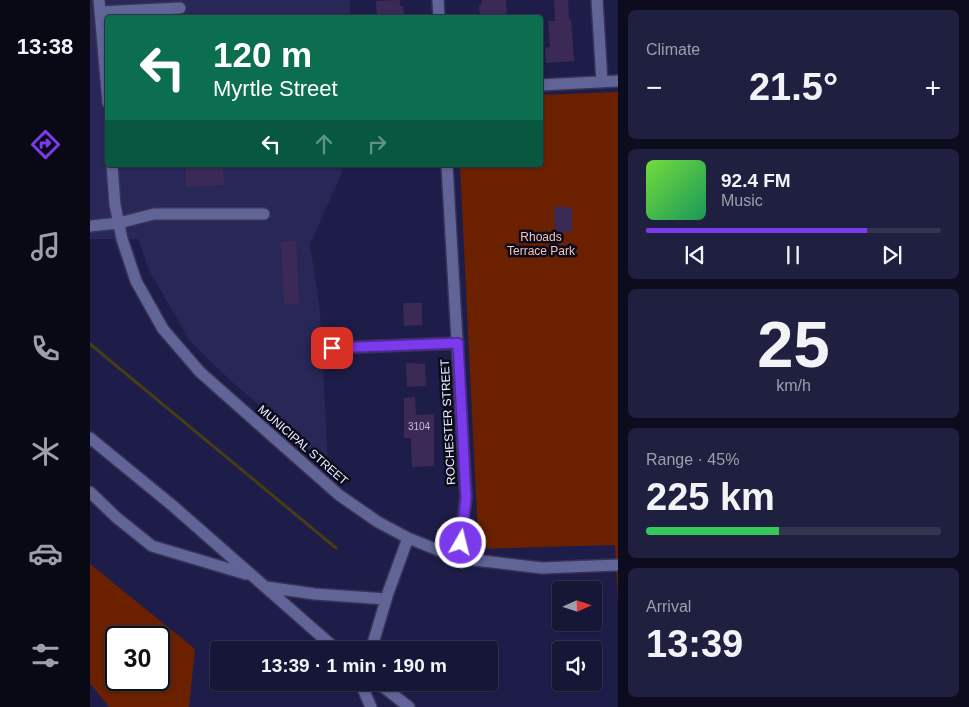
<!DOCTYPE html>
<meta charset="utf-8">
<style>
body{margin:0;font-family:Arial,sans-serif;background:#1f1f3f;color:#f1f3f6;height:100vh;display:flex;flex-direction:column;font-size:19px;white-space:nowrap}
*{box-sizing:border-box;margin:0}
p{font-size:16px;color:#9e9fad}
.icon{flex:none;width:28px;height:28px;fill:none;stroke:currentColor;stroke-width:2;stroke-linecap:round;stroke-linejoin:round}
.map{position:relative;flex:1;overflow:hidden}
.panel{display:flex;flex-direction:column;gap:10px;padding:10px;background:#0c0c1e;width:351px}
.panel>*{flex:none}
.top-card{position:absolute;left:15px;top:15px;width:438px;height:152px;border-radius:5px;box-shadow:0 1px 4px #0004,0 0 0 1px #353552;background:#0b6e4f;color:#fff;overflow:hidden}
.needle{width:32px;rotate:87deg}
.tools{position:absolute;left:462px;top:581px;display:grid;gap:10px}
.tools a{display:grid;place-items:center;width:50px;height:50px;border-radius:5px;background:#161637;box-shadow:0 1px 4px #0004,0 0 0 1px #353552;font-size:25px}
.speed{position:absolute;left:15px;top:626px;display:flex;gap:10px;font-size:25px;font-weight:700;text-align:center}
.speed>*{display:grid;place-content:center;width:65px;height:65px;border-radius:50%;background:#161637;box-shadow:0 1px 4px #0004,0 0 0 1px #353552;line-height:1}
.speed .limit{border:2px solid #111;border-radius:8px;background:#fff;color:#111}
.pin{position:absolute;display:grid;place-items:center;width:42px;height:42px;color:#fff;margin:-21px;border-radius:10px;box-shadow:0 2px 8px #0006}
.me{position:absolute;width:55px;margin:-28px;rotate:8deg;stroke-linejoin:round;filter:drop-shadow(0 0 4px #0008)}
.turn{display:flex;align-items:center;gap:18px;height:105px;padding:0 25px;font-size:22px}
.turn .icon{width:65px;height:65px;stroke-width:2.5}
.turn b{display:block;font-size:35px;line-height:42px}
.lanes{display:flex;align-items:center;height:48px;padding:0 25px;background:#0003;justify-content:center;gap:25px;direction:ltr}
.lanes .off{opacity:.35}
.big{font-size:38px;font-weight:600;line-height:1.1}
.panel .card{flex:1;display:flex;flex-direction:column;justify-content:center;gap:8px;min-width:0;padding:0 18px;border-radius:8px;background:#1f1f3f}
.panel .dial{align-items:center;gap:0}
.dial b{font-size:65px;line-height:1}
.song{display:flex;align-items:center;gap:15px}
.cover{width:60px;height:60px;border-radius:8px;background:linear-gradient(135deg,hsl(100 70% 55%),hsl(150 70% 35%))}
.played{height:5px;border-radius:2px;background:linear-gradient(90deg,#7c3aed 75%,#353552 75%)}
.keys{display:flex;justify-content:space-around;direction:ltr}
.heat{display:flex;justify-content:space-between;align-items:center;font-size:28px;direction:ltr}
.charge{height:8px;border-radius:4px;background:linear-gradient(90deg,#34c759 45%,#353552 0)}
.trip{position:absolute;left:120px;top:641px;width:288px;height:50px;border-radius:5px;background:#161637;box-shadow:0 1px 4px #0004,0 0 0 1px #353552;font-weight:600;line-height:50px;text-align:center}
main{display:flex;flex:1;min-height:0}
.tabs{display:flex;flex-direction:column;width:90px;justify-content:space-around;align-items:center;background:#090916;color:#9e9fad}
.tabs .icon{width:35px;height:35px}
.tabs .active{color:#7c3aed}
.tabs b{font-size:22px;color:#f1f3f6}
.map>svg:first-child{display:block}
.built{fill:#282758}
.green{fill:#6b2100;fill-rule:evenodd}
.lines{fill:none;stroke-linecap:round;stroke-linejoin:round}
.stream{stroke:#453e15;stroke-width:3}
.building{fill:#3b2a56}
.minor-casing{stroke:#383356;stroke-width:14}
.minor{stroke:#616496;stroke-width:11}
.route-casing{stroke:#51269a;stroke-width:12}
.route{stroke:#7c3aed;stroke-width:9}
.labels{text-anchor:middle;stroke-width:5;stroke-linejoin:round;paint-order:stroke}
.number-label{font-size:10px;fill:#c2bed2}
.park-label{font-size:12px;fill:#fcc2ad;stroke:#0b0b1e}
.street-label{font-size:12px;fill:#eff0fc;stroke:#0b0b1e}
</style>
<main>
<nav class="tabs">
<b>13:38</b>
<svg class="icon active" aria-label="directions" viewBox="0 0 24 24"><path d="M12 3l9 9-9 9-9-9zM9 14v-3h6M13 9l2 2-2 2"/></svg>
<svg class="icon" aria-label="music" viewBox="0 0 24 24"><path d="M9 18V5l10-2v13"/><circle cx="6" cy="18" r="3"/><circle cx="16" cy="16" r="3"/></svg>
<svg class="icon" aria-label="phone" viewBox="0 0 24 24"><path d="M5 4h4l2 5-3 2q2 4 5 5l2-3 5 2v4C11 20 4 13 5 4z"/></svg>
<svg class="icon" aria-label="climate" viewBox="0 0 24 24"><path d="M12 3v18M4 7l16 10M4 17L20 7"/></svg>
<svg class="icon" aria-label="car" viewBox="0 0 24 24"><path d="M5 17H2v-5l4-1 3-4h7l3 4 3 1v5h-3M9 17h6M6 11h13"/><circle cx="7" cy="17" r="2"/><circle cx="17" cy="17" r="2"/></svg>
<svg class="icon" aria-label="filters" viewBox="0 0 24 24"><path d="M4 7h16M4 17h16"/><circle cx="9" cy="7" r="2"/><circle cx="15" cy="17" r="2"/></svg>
</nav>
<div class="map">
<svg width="528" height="707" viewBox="0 0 528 707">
<rect width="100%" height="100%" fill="#1e1d49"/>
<!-- built -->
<path class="built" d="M0,0H260V17L18,18V165H253L251,175L220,244L230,311L238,464L143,383L100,341L60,272L48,239H0Z"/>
<!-- green -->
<path class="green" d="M528,92V599L525,545L385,549L387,517L370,165H450V95Z
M0,564L105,649L99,707H19L0,683ZM26,638H69V680H26Z"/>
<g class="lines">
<!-- stream -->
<path class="stream" d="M0,344L246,548"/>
</g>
<!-- building -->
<path class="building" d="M310,0V6H313L314,17L287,18L286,1Z
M392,0H416L417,18H390L389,5L392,4Z
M464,0H478L479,20L481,19L484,61L456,63L455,48L460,47L458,21H465Z
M95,165H133L134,185L96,187Z
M464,207H482V232H465Z
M206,241L209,304L194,305L191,242Z
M313,303H332V325L314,326Z
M316,363L335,364L336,386L317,387Z
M325,397L326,415L344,414V466L322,467L321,438H314V398Z"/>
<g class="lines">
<defs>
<path id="minor" d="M9,0L18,103
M348,0L349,18
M507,0L512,82
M10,12L90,8
M450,85L528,81
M22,165L25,205L32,239L46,281L73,329L110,372L249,495L288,522L318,538L368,558L452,568L528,565
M357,165L376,498L368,558
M0,226L29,223L64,214H174
M242,348L368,343
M0,438L83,506L247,650
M0,492L27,518L62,546L156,574
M176,587L225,594L296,599
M281,650L298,593L318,538
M270,682L281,707
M287,682L319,707"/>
</defs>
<!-- minor casing -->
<use href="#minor" class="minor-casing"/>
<!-- minor -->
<use href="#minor" class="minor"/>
</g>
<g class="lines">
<defs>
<path id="route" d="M242,348L368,343L376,498L371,543"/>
</defs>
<!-- route casing -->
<use href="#route" class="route-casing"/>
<!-- route -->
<use href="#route" class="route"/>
</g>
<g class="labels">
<!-- number labels -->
<g class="number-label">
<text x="329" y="430">3104</text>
</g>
<!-- park labels -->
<g class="park-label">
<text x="451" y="241">Rhoads<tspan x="451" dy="14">Terrace Park</tspan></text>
</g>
<!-- street labels -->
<g class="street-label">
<text transform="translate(358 422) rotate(-93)" y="4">ROCHESTER STREET</text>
<text transform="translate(213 445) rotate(41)" y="4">MUNICIPAL STREET</text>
</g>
</g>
</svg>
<div class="tools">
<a><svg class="needle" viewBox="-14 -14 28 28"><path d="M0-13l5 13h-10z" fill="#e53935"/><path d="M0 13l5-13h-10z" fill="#9e9fad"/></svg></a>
<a><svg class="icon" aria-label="sound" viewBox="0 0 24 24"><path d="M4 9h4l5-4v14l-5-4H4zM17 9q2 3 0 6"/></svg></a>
</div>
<div class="speed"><div class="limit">30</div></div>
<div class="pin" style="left:242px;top:348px;background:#d93025"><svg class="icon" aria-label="arrive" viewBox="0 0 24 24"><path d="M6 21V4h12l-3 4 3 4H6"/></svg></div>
<svg class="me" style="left:371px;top:543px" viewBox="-20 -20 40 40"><circle r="17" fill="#7c3aed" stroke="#fff" stroke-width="3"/><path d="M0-11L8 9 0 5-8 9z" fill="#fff"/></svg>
<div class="trip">13:39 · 1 min · 190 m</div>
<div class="top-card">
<div class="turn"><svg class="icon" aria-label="left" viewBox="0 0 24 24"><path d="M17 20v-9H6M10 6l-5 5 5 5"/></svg><div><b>120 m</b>Myrtle Street</div></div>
<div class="lanes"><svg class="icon" aria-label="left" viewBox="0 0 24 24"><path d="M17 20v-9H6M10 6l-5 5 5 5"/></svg><svg class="icon off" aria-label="ahead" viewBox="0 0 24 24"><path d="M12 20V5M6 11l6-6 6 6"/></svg><svg class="icon off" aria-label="right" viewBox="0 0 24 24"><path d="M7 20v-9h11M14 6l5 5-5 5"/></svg></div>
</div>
</div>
<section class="panel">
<div class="card"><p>Climate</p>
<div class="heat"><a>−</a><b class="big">21.5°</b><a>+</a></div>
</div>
<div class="card">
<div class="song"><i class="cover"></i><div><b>92.4 FM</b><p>Music</p></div></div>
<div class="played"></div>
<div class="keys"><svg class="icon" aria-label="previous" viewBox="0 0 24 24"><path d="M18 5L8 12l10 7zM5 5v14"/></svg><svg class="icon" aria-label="pause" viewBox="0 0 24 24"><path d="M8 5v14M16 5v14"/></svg><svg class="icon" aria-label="next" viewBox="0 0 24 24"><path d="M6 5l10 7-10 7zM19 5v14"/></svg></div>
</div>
<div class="card dial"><b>25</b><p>km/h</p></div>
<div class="card"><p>Range · 45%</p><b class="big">225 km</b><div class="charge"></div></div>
<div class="card"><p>Arrival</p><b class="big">13:39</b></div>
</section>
</main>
